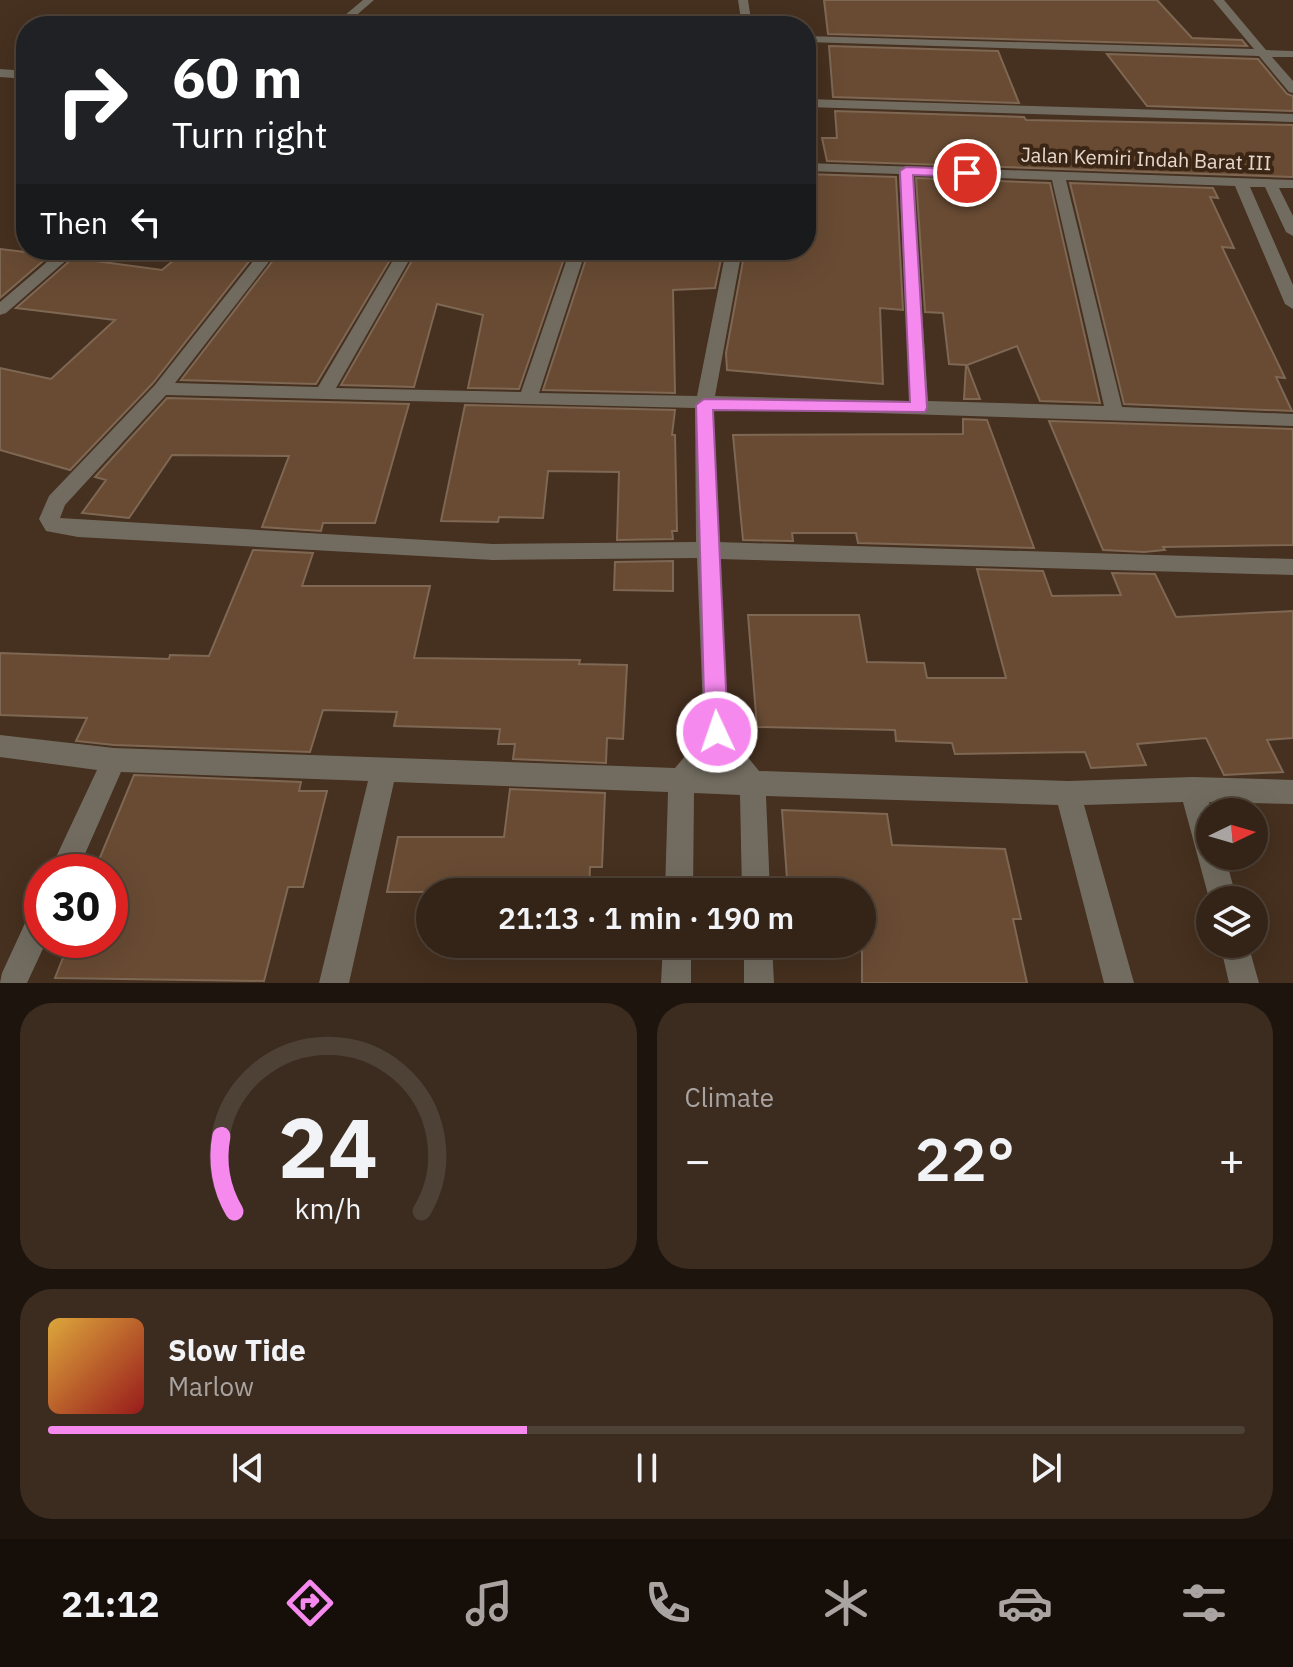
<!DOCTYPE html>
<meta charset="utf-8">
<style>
body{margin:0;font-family:"IBM Plex Sans",sans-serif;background:#3c2c20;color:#f1f3f6;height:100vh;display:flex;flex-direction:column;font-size:30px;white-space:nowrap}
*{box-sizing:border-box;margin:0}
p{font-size:26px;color:#a9a4a1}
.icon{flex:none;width:44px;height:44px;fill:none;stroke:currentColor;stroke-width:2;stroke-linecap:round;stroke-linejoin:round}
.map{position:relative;height:983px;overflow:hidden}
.panel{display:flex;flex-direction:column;gap:20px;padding:20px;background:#1d140d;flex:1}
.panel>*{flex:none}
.top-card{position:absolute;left:16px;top:16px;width:800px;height:244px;border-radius:32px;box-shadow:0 8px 32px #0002,0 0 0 2px #4e4136;background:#202124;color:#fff;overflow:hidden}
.needle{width:52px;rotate:85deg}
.buttons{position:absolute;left:1196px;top:798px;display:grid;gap:16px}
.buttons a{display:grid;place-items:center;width:72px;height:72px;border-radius:50%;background:#342417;box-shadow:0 8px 32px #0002,0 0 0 2px #4e4136;font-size:40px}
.speed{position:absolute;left:24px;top:854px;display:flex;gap:16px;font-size:40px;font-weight:700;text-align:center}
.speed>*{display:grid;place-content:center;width:104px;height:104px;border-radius:50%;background:#342417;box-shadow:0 8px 32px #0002,0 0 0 2px #4e4136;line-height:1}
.speed .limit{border:12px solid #d22;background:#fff;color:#111}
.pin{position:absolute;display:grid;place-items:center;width:68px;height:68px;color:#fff;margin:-34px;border:4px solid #fff;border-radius:50%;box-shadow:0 2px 8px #0007}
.me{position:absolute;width:88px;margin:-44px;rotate:357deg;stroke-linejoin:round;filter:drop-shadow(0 0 6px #0008)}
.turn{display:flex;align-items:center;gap:28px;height:168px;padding:0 24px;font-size:36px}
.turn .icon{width:104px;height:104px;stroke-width:2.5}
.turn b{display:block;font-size:56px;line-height:68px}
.then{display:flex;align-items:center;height:76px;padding:0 24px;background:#0003;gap:16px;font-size:30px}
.big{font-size:60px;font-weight:600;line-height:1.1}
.panel .card{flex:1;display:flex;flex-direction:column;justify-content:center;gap:12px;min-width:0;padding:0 28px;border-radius:32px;background:#3c2c20}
.panel .dial{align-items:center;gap:0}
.dial svg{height:208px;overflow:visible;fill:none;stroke:#4e4136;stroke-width:7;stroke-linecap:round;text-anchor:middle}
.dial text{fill:#f1f3f6;stroke:none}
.song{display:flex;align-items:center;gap:24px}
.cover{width:96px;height:96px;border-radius:12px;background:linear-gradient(135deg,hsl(40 70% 55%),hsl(0 70% 35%))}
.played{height:8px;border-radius:4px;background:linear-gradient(90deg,#f689ee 40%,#4e4136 40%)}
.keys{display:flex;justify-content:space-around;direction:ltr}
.heat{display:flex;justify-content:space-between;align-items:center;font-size:44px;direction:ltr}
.panel .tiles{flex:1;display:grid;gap:20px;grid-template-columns:1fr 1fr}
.card:last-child{grid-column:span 2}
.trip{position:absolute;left:416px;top:878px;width:460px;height:80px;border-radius:40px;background:#342417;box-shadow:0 8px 32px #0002,0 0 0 2px #4e4136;font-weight:600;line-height:80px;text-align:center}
.menu{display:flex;height:128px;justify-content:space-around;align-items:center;background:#150e09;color:#a9a4a1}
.menu .icon{width:56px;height:56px}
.menu .current{color:#f689ee}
.menu b{font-size:36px;color:#f1f3f6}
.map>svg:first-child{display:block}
.building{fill:#694b33;stroke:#7e6753;stroke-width:2}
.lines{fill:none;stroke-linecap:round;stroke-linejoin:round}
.minor{fill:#726c60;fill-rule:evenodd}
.route{fill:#f689ee;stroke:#a0599b;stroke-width:2}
.labels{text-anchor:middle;stroke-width:8;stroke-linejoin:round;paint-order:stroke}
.far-street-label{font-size:20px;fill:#e7d9ce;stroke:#3b2615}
</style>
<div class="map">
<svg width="1293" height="983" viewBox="0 0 1293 983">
<rect width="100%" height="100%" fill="#46301f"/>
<!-- building -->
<path class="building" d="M824,0H1157L1192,38L1242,40L1247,46L828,34Z
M829,46L998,51L1019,103L833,97Z
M1107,54L1258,59L1287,94L1293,96V111L1147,106Z
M835,111L1024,117L1026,120L1293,125V177L827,161L822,138H837Z
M806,174L896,177L903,310L880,308L883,384L727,370L726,353L745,250H806Z
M916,178L1050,183L1100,403L1040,401L1017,346L967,365L980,399H964L966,365L949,364L943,313L925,312Z
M1070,183L1213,188L1218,198L1210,197L1234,248L1222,247L1285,378L1276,377L1292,411L1124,404Z
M0,249L50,255L0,298Z
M186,250H258L153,383L70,470L0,450V368L51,379L115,320L16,308L73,258L162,270Z
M281,250H396L316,384L181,380Z
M418,250H567L519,389L468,388L483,315L437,304L414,387L341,385Z
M589,250H723L715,288L673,290L675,393L543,390Z
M167,398L409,404L375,523H323L321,531L262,527L289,456L172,455L129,518L82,513L106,480L95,477Z
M465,405L675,410L672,435H675L677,531H672L673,539L617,540L619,472L548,471L543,518L499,517L498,522L441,521Z
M963,419L987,420L1034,548L858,543L856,533H792L793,541L743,540L733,435L963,434Z
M1049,421L1293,429V545L1163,547L1165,550L1144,552L1103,550Z
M253,550L313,553L302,586H430L414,658L580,660L579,664L627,665L623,739L607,738L606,763L513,759L515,744H498L500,729L394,726L397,712L323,710L310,752L114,745L76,741L87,718L0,715V653L169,659L170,655L209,656Z
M673,561V591L614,590L615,562Z
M977,569L1043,571L1052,596L1121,595L1112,573L1155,574L1176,617L1293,611V738L1267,740L1283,772L1224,775L1206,738L1137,744L1146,765L1091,768L1085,752L955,754L952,743L896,741L895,730L757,727L748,615H859L867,662L924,663L927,678H1006Z
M134,775L301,782L299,791H327L303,887H288L264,981L55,978L70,940H110V872H94Z
M510,789L605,793L602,867H590L589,892H387L398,837H504Z
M782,810L887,814L892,845L1005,849L1021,919H1013L1027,983H862V892H788Z"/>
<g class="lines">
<!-- minor -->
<path class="minor" d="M363,0H374L344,26H332Z
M738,0H748L752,26H742Z
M1213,0H1224L1266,50L1293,51V57H1272L1293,81V93L1289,92L1259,56L806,42V36L1254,49Z
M0,69L26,71V79L0,77Z
M806,99L1293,114V122L806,107Z
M806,163L1293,180V188H1279L1293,216V236L1286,232L1265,187H1250L1293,285V309L1285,304L1235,186L1066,180L1122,407L1293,414V426L713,408L717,542L1293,559V575L718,559L729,734L759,771L1068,781L1193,777L1293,780V804L1209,802L1212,812L1210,856H1225L1237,900H1210V902L1183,802L1084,805L1134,983H1104L1058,805L766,796L770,892H742L740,795L694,793L693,892H665L668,792L394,782L349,983H319L368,781L121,772L77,872H49L97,770L0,757V735L114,748L675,768L704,734L697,558L493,560L78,537L46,531L39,519L49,496L155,385L262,250H278L175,383L318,387L399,250H415L336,388L521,392L570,250H586L539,393L697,396L726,250H742L715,396L910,401L899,174L806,171ZM913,175L1052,180L1104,406L928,401ZM166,395L695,408L696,542L493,544L60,518L65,505ZM717,757L727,770L706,769Z
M61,250H78L6,313L0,315V302Z
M42,904V940H47L27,983H0L2,973L32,908Z
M663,944H691V983H661Z
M744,944H772L774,983H744Z
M1220,944H1248L1259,983H1229Z"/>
</g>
<!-- route -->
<path class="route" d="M906,167L967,169L973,173L967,177L913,175L927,408L925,412L713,410L728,732L725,739L717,742L709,739L705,732L696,405L704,399L910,402L900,171Z"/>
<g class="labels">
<!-- far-street labels -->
<g class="far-street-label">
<text transform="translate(1146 159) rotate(2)" y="7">Jalan Kemiri Indah Barat III</text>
</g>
</g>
</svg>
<div class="buttons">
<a><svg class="needle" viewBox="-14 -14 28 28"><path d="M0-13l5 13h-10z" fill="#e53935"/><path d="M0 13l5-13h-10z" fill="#a9a4a1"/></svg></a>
<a><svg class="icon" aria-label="layers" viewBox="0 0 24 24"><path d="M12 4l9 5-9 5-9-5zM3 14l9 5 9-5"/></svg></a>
</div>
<div class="speed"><div class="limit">30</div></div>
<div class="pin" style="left:967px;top:173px;background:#d93025"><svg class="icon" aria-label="arrive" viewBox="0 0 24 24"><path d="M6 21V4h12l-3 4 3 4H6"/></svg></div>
<svg class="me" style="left:717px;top:732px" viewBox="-20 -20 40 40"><circle r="17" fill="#f689ee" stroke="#fff" stroke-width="3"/><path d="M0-11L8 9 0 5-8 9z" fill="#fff"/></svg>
<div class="trip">21:13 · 1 min · 190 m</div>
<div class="top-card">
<div class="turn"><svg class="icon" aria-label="right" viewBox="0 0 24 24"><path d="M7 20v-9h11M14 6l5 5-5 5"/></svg><div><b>60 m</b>Turn right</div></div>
<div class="then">Then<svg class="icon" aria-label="left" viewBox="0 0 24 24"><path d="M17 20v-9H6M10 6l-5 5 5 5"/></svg></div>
</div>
</div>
<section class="panel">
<div class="tiles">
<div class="card dial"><svg viewBox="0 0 100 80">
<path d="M14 69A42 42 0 1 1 86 69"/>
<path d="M14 69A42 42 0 0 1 9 40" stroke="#f689ee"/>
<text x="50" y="56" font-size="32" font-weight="700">24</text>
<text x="50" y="72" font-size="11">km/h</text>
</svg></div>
<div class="card"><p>Climate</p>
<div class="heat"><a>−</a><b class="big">22°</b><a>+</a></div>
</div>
<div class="card">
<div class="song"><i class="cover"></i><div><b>Slow Tide</b><p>Marlow</p></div></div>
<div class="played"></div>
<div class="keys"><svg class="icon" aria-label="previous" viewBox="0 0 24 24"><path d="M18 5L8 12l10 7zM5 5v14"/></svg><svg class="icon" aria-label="pause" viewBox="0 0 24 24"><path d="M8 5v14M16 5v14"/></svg><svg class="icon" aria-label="next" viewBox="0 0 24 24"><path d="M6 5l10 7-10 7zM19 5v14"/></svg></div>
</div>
</div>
</section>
<nav class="menu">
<b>21:12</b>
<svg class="icon current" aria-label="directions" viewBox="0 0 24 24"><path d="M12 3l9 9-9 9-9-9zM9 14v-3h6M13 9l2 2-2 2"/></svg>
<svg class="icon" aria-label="music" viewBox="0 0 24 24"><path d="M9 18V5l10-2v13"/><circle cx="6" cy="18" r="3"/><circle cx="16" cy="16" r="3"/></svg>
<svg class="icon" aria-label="phone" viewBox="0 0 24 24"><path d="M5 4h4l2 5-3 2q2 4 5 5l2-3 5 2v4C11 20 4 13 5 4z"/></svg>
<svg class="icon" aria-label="climate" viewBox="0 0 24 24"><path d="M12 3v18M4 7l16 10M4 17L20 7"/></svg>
<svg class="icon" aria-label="car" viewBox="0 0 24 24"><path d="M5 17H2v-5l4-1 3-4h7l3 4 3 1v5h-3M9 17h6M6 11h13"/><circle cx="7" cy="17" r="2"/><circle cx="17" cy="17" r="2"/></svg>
<svg class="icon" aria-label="filters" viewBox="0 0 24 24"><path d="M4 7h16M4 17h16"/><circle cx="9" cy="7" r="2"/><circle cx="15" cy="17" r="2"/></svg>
</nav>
